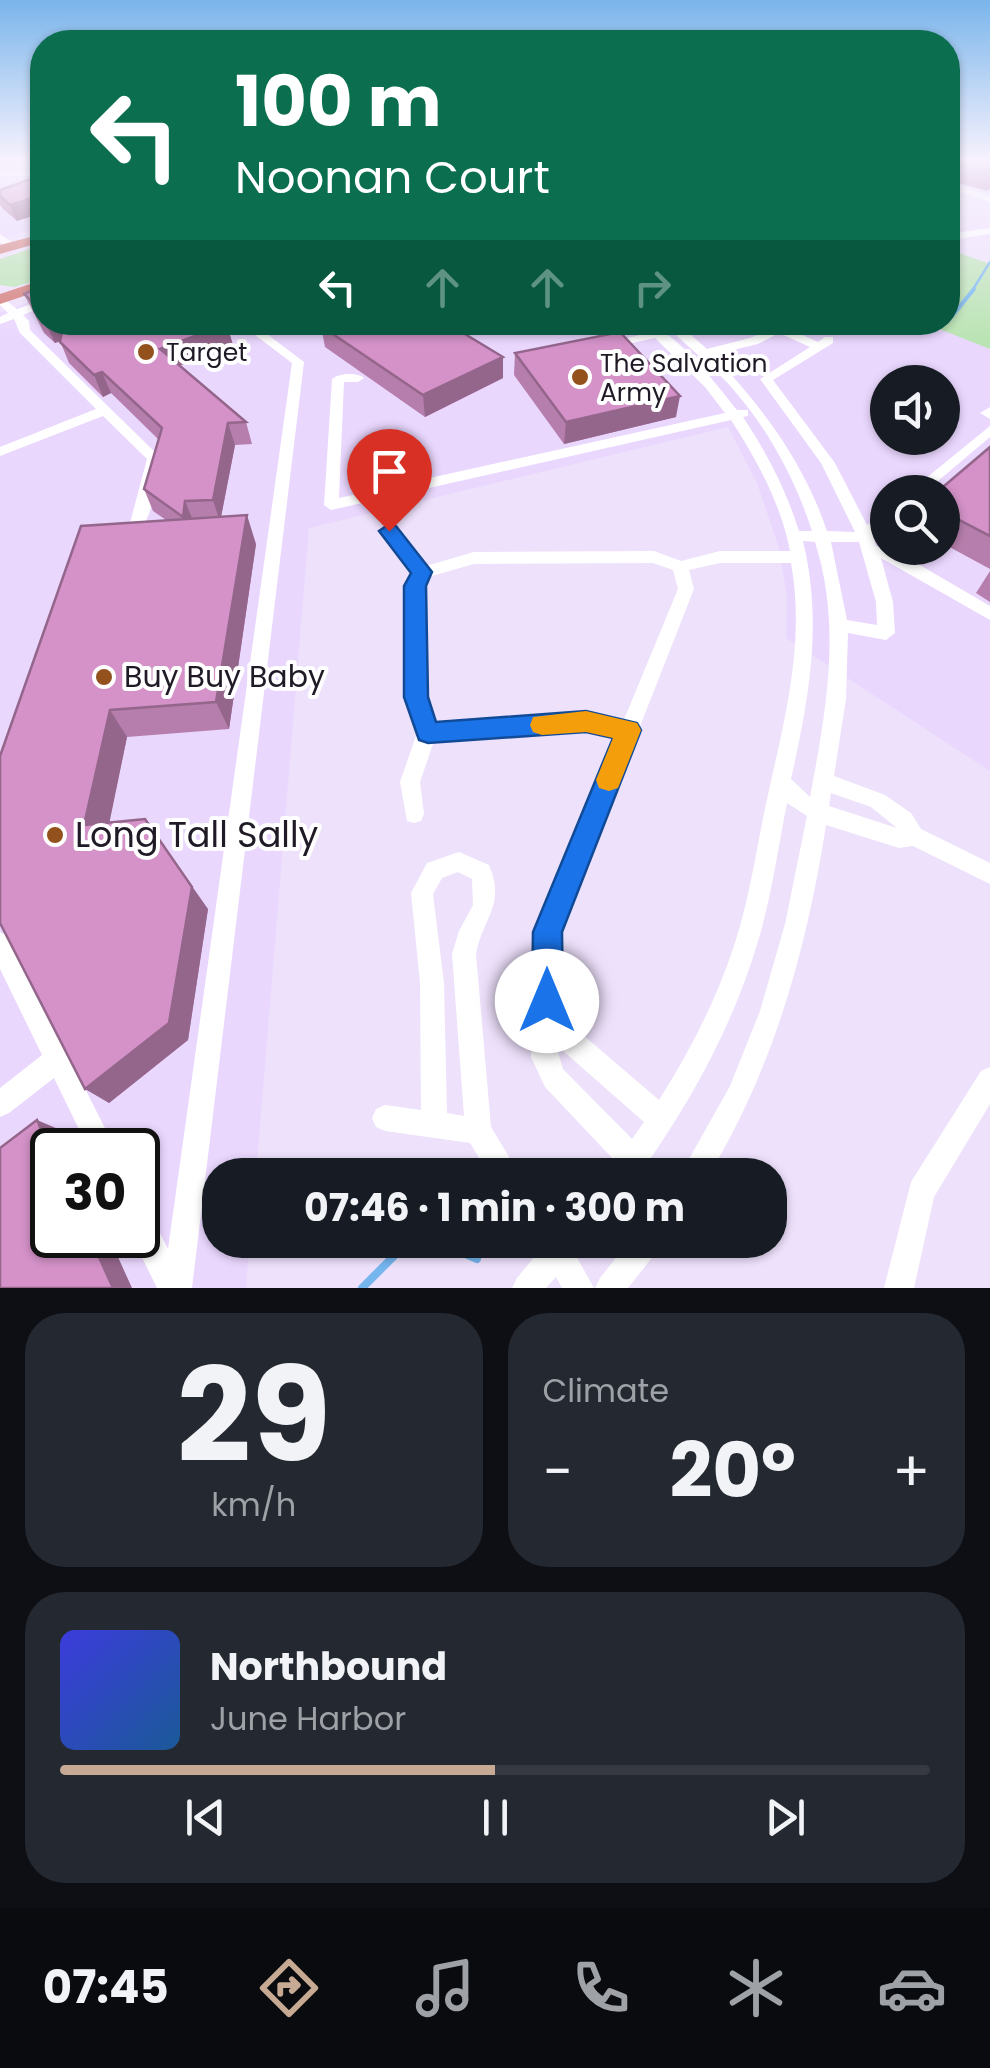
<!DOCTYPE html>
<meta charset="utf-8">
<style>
body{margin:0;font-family:Poppins,sans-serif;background:#242831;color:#f1f3f6;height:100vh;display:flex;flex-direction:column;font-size:38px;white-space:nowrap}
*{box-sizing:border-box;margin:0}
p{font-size:32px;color:#9ea1a6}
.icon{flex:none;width:55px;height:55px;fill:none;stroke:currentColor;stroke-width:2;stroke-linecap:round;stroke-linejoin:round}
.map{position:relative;height:1288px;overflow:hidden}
.side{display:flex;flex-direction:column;gap:25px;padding:25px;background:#0d0f14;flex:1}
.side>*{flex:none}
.top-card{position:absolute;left:30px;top:30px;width:930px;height:305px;border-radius:40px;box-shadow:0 2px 8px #0004;background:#0b6e4f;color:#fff;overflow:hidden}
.buttons{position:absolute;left:870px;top:365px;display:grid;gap:20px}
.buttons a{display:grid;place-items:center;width:90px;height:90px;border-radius:50%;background:#171b24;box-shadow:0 2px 8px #0004;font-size:50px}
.speed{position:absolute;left:30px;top:1128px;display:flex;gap:20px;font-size:50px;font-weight:700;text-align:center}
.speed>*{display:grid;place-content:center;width:130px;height:130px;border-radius:50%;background:#171b24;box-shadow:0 2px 8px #0004;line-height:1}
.speed .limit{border:5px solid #111;border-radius:15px;background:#fff;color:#111}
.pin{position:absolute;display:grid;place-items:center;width:85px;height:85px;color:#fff;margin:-102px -42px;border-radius:50% 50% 50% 0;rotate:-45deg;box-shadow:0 0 10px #0007}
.pin .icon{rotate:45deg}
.me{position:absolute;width:110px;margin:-55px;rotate:0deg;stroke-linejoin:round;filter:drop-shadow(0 0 8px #0008)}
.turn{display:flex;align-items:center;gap:35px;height:210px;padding:0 40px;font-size:45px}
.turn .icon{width:130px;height:130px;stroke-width:2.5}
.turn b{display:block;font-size:70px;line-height:85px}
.lanes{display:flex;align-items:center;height:95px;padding:0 40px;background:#0003;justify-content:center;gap:50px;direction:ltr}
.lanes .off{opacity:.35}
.big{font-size:75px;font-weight:700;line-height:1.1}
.side .widget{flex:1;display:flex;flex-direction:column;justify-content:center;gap:15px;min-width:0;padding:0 35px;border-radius:40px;background:#242831}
.side .dial{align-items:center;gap:0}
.dial b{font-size:130px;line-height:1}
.song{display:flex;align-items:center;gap:30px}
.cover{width:120px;height:120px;border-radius:15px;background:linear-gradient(135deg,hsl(240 70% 55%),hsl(210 70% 35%))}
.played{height:10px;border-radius:5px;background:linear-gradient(90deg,#c6aa94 50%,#363941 50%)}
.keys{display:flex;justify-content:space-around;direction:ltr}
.heat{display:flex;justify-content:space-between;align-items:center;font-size:55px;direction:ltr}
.side .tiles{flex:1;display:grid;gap:25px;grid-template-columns:1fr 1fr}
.widget:last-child{grid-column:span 2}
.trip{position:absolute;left:202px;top:1158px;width:585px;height:100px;border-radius:40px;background:#171b24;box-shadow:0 2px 8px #0004;font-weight:700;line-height:100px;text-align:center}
.dock{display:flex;height:160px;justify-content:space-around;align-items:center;background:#090b0e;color:#9ea1a6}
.dock .icon{width:70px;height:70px}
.dock .selected{color:#c6aa94}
.dock b{font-size:45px;color:#f1f3f6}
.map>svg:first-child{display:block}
.built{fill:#ead7fe;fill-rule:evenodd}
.green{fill:#bae4b3}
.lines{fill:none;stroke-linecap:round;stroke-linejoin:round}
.stream-far2{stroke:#75b6ef;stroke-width:2.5}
.stream-far1{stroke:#75b6ef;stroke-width:4}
.stream{stroke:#75b6ef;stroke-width:8}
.minor{fill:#fff;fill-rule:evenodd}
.highway{fill:#d27a75;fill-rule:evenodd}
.wall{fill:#b67eac}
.shaded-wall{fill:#94668c}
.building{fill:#d492c8;stroke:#94668c;stroke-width:2.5}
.route{fill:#1a73e8;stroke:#114b97;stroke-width:2.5}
.slow{fill:#f59e0b}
.poi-dot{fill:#92511d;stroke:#fff;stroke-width:4}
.labels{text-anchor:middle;stroke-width:8;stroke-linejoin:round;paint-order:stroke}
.far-poi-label{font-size:25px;fill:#201a26;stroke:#fff;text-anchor:start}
.poi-label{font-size:30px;fill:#201a26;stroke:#fff;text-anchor:start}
.near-poi-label{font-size:35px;fill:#201a26;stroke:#fff;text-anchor:start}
</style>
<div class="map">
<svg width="990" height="1288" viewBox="0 0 990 1288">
<rect width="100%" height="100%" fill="#eee1fc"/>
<!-- built -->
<path class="built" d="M0,160H42V227L0,239Z
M42,298V322H926L990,349V771L786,638L787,596L779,548L757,483L728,427L309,528L256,1175H220V1240H250L246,1288H0V312ZM888,382H942V438H888ZM888,492H942V548H888ZM52,1150H138V1235H52Z"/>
<!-- green -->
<path class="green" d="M42,245V279L14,287L0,285V259Z
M948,249L990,264V349L924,323L948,322Z"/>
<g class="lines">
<!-- stream-far2 -->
<path class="stream-far2" d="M972,291L990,262"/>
<!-- stream-far1 -->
<path class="stream-far1" d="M948,321L974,289"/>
<!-- stream -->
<path class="stream" d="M433,1240L477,1259
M362,1288L410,1240"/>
<!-- minor -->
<path class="minor" d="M0,170H32L42,175V181L30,176H0Z
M948,182L990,196V202L948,188Z
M990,228V234L948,240V234Z
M0,234L16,245V249H8L0,242Z
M0,296L17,309L42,300V307L23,315L29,321L30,330L161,458C155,483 153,542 119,539L116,535L130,523L147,459L103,416L0,456V447L96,409L20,333L14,319L0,324V317L8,313L0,305Z
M238,322H251L304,362L192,1288H157L131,1235H138V1205L148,1209L168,1249L292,363Z
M638,322C670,322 717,385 737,410H748V416L743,417C767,453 786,490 799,531H812C792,469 755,405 706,362C693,350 678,338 663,322H676L707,349L750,338L770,329L759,322H798L789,329L818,342L825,337H833V343L773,380L835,463L867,525L888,511V524L873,536L876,546L894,550L990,606V620L881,558L893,602L895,633L886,640L848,633L846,699L834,776L885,795L911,813L921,829L990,863V884L913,846L899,848L826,825C807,948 774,1067 709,1175H680L730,1086L760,1011L785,924L807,816L787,803C778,848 772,894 759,938C734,1024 691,1102 639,1175H608L615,1161L545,1087L531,1057L537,932L617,737L586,730L434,741L420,782L424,814L421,821L414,823L407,821L400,782L417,733L407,697V586L414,574L381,531L384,527H394L426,566L474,552L654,551L681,561L720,551H790C781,504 757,460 731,420L331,510L324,505L332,379C339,373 357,372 364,378L358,382H344L339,498L725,413L705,387L655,338L605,349V343L649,333ZM779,333L810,347L760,379L821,463L855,532L827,531C804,463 762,406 713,355L758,344ZM803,541L815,542C842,627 826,712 810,797L791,779C809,698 823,623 803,541ZM831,542H859L876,602L877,625L847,620ZM653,563L673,570L678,589L623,722L586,714L434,725L425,697L423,586L428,577L474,564ZM720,563H791C805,641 786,714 769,790C758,838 752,887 738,933C720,993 692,1048 659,1100L576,1029L557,1025L559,932L694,589L689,570ZM831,793L871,807L897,828L829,806ZM557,1049L562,1050L644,1122L632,1139L563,1069Z
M700,322H739L718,331Z
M990,407V419L980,413Z
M990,426V437L925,492H909Z
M459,852L489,865C506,905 483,917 476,954L491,1127L520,1175H490L470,1143L385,1131L376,1127L372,1118L376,1109L385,1105L421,1110L420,983L411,893L427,863ZM458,872L472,879L473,905L459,931L452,954L464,1116L447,1113L444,983L433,894L442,878Z
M0,932L8,936L116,1150H89L54,1078L9,1113L0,1117V1088L42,1055L0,969Z
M990,1067V1104L934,1197L914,1288H884L911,1182L981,1071Z
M536,1240H582L575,1254L594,1288H562L556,1277L546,1288H512L517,1278L540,1250Z
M630,1240H662L658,1250L628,1288H595L600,1278Z"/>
<!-- highway -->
<path class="highway" d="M42,234V242L0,254V245Z
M42,280V290L0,304V294Z"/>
</g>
<!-- wall -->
<path class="wall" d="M948,160H990V189L987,191L948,180Z
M42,175L17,221L2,208L0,204V190Z
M42,282V322H238L239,328L229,332L233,345L179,366L246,422L252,444L235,445L221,517L256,544L229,729L127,737L109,822L208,909L188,1040L109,1103L0,923L166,520L153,511L144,489L158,439L111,393L103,397L69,363L60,341L55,343L44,333L24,294L34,290Z
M321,326L503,378L425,417L325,347Z
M515,353L676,417L564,444L514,375Z
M990,447V569L942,543V492Z
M895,548H912L906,553Z
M990,571V602L976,593Z"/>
<!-- shaded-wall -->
<path class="shaded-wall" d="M42,195V213L17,221L10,205Z
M45,322H68L74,336L55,343Z
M222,322H238L239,328L229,332L233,345L167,370L160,349Z
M503,357V378L425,417L423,395Z
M102,372L111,393L103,397L94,375Z
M680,396L676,417L564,444L566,422Z
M228,423L235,445L220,522L213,500Z
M185,501L194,523L192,539L183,517Z
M247,515L256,544L229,729L216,702Z
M110,710L127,737L104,849L84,825Z
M145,819L208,909L188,1040L109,1103L85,1089Z
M37,1120L58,1129L68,1150H52V1154Z
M89,1235H108L132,1288H113Z"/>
<!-- building -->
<path class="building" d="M971,160H990V165Z
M42,175V195L10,205L0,196V190Z
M42,282V320L35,312L41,310L24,294L34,290L37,284Z
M64,322H226L227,324L160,349L246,422L228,423L213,500L185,501L183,517L144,489L162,428L102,372L94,375L60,342Z
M330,322H445L503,357L423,395L321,326Z
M620,332L680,396L566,422L515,353Z
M990,447V536L942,511V492H937Z
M247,515L216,702L110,710L84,825L145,819L192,887L169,1023L85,1089L0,923V756L81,526Z
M37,1120L52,1154V1235H89L113,1288H0V1148Z"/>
<!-- sky -->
<linearGradient id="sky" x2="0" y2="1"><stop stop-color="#7ab5eb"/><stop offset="0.47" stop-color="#f7f2fe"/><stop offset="1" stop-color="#f7f2fe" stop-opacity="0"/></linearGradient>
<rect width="990" height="340" fill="url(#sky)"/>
<!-- route -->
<path class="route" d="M389,524L396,526L432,572L426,586L428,697L436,722L586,711L637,723L641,730L562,932L563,1001L558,1012L547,1017L536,1012L532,1001L533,932L613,738L586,732L428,743L419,740L404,697V586L411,573L379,531Z"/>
<!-- slow -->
<path class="slow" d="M586,711L637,723L641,730L618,788L609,791L599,788L596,780L613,738L586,732L542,735L533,732L530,725L533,717Z"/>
<!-- markers -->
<g class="poi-dot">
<circle cx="146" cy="352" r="10"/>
<circle cx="580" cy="377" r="10"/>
<circle cx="104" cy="677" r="10"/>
<circle cx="55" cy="835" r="10"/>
</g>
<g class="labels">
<!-- far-poi labels -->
<g class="far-poi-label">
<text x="166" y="361">Target</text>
<text x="600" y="372">The Salvation<tspan x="600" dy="29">Army</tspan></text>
</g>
<!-- poi labels -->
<g class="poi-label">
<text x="124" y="687">Buy Buy Baby</text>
</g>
<!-- near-poi labels -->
<g class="near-poi-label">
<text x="75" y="847">Long Tall Sally</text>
</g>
</g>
</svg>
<div class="buttons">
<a><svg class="icon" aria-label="sound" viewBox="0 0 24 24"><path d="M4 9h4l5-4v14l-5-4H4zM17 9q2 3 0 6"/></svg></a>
<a><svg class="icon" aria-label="search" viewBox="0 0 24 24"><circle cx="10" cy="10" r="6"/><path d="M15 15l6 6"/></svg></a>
</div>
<div class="speed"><div class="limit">30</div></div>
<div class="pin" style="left:389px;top:531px;background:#d93025"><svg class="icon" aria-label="arrive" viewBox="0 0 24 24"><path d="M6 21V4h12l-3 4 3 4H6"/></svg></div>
<svg class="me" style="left:547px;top:1001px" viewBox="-20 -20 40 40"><circle r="19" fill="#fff"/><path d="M0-13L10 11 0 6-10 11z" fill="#1a73e8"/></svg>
<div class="trip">07:46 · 1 min · 300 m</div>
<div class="top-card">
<div class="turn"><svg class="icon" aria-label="left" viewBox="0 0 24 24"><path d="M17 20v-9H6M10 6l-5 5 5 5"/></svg><div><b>100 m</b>Noonan Court</div></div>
<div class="lanes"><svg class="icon" aria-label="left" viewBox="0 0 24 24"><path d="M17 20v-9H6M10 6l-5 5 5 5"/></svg><svg class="icon off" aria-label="ahead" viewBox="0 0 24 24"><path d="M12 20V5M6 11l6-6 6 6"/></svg><svg class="icon off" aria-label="ahead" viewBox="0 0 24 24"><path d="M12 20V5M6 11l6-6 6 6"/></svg><svg class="icon off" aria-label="right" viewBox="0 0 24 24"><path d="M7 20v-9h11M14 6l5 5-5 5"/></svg></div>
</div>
</div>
<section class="side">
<div class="tiles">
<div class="widget dial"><b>29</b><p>km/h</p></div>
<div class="widget"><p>Climate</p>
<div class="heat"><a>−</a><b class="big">20°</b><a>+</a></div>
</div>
<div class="widget">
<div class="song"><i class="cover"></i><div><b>Northbound</b><p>June Harbor</p></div></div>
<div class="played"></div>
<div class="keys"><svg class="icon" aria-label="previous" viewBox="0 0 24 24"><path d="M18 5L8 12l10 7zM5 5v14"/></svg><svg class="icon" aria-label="pause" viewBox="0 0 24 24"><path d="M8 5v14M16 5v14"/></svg><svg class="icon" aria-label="next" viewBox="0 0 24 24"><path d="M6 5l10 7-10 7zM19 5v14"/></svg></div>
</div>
</div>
</section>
<nav class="dock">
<b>07:45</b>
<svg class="icon selected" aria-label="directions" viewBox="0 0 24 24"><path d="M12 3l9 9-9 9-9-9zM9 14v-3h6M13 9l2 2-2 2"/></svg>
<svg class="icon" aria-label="music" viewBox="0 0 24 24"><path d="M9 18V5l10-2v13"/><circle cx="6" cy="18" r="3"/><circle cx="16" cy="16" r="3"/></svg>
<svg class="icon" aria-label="phone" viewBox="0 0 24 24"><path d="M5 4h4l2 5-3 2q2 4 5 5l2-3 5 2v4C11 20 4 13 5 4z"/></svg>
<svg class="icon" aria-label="climate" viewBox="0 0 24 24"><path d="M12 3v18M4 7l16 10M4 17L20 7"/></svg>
<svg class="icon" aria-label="car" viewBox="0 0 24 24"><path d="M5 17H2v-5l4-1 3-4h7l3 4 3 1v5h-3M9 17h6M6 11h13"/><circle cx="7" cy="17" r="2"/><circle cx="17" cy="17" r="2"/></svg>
</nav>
